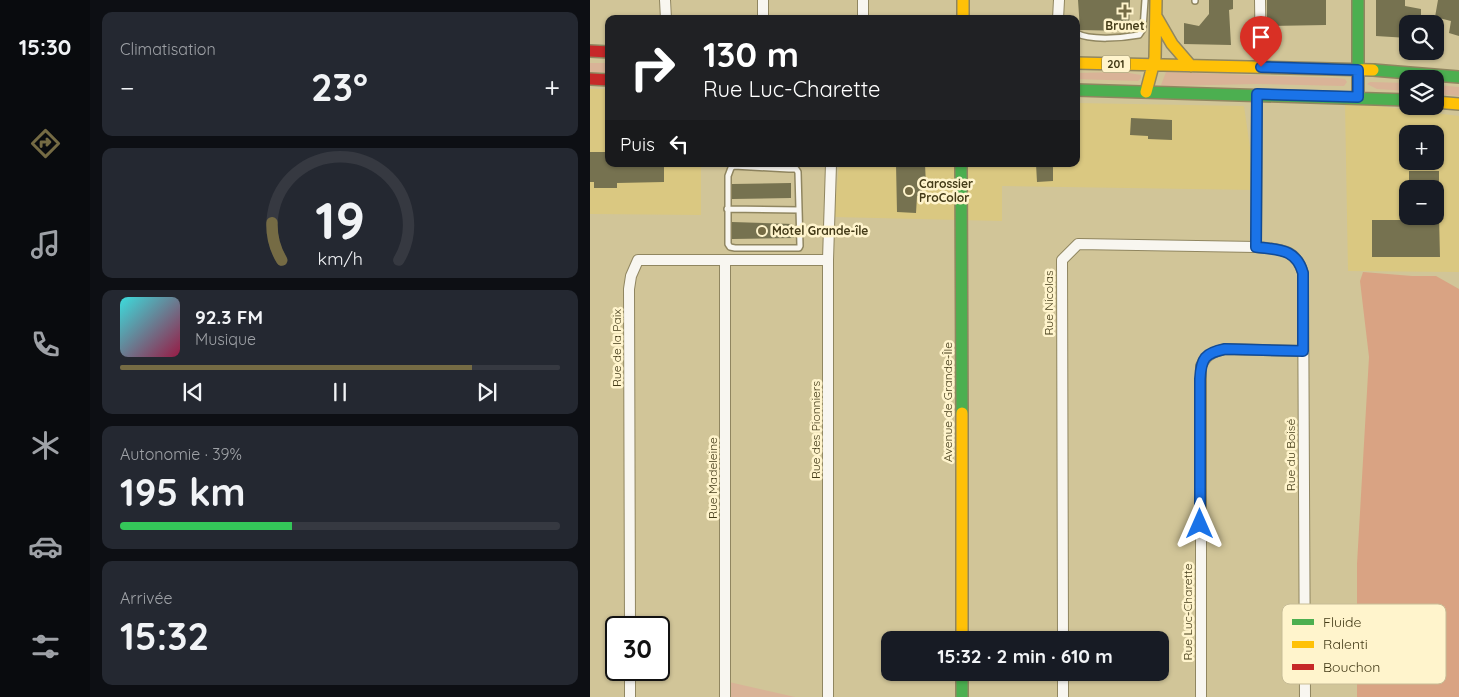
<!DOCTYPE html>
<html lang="fr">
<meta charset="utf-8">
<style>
body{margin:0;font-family:Quicksand,sans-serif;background:#242831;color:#f1f3f6;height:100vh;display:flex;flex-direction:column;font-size:19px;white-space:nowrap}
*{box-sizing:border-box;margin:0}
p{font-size:16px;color:#9ea1a6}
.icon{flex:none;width:28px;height:28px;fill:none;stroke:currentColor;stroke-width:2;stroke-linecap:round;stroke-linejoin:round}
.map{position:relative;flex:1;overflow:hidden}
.drawer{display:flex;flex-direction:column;gap:12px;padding:12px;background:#0d0f14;width:500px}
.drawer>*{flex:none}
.hud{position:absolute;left:15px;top:15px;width:475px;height:152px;border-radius:10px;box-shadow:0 1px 4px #0004;background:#202124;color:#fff;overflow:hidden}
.fabs{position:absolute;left:809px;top:15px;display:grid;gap:10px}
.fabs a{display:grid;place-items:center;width:45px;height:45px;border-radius:10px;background:#171b24;box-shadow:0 1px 4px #0004;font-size:25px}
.speed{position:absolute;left:15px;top:616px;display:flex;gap:10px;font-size:25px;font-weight:700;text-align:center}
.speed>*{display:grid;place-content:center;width:65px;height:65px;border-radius:50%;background:#171b24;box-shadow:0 1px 4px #0004;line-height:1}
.speed .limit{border:2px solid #111;border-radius:8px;background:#fff;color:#111}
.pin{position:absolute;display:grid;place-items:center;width:42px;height:42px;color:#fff;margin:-51px -21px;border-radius:50% 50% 50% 0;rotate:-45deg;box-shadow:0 0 5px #0007}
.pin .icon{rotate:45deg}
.me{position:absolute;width:55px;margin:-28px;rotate:0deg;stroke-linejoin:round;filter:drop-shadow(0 0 4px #0008)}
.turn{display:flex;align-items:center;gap:18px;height:105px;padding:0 15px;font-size:22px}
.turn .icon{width:65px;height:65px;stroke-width:2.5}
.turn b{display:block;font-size:35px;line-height:42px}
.then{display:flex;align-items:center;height:48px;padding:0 15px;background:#0003;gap:10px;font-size:19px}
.big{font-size:38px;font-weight:800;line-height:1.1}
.drawer .tile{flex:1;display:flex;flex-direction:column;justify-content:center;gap:8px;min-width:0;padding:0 18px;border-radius:10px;background:#242831}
.drawer .dial{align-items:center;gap:0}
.dial svg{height:130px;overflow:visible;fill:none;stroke:#363941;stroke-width:7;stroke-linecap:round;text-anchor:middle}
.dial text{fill:#f1f3f6;stroke:none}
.song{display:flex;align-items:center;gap:15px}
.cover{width:60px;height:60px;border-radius:8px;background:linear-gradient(135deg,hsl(180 70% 55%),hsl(340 70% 35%))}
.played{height:5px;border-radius:2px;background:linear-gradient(90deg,#756b44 80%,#363941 80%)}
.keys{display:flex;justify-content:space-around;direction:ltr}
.heat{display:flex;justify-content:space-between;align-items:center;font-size:28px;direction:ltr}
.charge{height:8px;border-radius:4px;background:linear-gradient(90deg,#34c759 39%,#363941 0)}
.trip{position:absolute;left:291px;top:631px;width:288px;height:50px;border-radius:10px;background:#171b24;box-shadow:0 1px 4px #0004;font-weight:800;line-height:50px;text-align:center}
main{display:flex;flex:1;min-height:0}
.tabs{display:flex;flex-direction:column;width:90px;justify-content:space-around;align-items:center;background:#090b0e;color:#9ea1a6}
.tabs .icon{width:35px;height:35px}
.tabs .active{color:#756b44}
.tabs b{font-size:22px;color:#f1f3f6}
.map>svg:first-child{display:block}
.built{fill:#dac881;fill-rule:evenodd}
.green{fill:#d9b397}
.forest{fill:#d9a383}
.building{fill:#767250}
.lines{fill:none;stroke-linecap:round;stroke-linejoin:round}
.lane-casing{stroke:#908660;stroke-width:8}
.street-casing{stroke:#908660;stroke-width:12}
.fast-casing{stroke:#908660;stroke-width:14}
.slow-casing{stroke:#908660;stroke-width:14}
.jam-casing{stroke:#908660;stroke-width:14}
.lane{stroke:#f8f6f0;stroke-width:5}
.street{stroke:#f8f6f0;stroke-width:10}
.fast{stroke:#4caf50;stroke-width:11}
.slow{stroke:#ffc107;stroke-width:11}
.jam{stroke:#c62828;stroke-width:11}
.route-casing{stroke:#114b97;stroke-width:12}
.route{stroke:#1a73e8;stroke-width:9}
.poi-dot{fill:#756b44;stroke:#fff4cc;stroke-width:2}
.labels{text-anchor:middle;stroke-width:5;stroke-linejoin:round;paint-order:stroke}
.shield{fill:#fff4cc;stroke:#7b724d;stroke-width:1}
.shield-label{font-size:11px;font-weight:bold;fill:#433a17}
.poi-label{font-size:12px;font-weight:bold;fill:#433a17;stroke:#fff4cc;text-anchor:start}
.street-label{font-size:12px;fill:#433a17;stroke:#fff4cc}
.key{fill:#fff4cc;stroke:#c7bc96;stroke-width:1}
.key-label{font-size:14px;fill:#433a17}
</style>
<main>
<nav class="tabs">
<b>15:30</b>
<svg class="icon active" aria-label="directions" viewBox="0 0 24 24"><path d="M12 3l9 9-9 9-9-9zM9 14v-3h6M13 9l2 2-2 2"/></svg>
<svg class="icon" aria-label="music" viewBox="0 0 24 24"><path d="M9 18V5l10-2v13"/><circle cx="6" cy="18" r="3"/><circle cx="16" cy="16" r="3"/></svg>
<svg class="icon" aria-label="phone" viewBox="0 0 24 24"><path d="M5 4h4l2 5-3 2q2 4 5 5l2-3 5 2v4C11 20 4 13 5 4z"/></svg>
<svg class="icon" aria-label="climate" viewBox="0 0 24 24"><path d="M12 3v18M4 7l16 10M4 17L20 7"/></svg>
<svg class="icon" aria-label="car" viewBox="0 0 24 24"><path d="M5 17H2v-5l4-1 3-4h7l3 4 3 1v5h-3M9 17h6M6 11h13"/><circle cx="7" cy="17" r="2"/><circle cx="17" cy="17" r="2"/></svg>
<svg class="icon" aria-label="filters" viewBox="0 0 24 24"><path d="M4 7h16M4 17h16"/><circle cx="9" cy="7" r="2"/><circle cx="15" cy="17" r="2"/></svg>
</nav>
<section class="drawer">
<div class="tile"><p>Climatisation</p>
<div class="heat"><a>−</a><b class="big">23°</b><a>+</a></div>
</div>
<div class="tile dial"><svg viewBox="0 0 100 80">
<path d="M14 69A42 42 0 1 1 86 69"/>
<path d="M14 69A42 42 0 0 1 8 46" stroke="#756b44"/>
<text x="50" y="56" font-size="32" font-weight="700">19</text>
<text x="50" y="72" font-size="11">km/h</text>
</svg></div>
<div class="tile">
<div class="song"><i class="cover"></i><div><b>92.3 FM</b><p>Musique</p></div></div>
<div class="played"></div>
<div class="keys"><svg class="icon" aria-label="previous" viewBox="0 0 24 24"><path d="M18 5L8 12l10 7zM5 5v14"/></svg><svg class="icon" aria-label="pause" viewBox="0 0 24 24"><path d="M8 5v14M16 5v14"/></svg><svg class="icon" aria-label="next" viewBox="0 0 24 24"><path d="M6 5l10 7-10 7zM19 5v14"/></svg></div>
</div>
<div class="tile"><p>Autonomie · 39%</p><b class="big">195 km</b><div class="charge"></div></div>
<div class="tile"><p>Arrivée</p><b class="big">15:32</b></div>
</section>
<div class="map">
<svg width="869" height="697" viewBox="0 0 869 697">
<rect width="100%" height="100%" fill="#d1c598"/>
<!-- built -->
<path class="built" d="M0,89H19V164H111V215L0,214Z
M755,102L869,116V272L758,271ZM818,134H845V161H818ZM818,189H845V216H818Z
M486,103L654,106L666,190L412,186V221L244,217L249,164H486Z"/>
<!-- green -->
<path class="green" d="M0,63H19V72H0Z
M533,72L551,75V78L548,81L486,79V73Z
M576,72L747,78L755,79L757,82L754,86L666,84L577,86L571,85Z
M780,82L817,83V91L787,89L777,84Z
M845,85L869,87V96L845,94Z
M139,682L205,697H139Z"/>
<!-- forest -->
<path class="forest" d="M773,272L822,276H846L869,289V697H767V564L779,357L770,281Z"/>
<!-- building -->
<path class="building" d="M488,0H540L539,31L490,30Z
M619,0H643V9L639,10L641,45L594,44V23L609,26L619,14Z
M677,0H736V25L677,26Z
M786,0H815V6L831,9V24H818V38L786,36Z
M848,0H869V36L859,33L861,21L845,17Z
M541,118L582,120V140L558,139V136L540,135Z
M0,152H19V164H74V182L27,183V188H4V182H0Z
M306,164H335L336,185L332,186V196H327L326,213L307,212Z
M446,164H463V181L447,182Z
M819,171H849V189H819Z
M201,183V198L142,199V184Z
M819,216H849L850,257H782V220H819Z
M142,222L203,224L204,238L142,239Z"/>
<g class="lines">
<defs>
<path id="lane" d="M605,0V1
M486,33C501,41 532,38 549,35L553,29L555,0
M144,166L199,169H206L208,172L210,246L209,248H145L140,247L138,244V176L141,168Z
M137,209L209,210"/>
<path id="street" d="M75,0L76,19
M173,0V19
M273,0V19
M670,0L671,67
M468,19L469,0
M666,247C688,249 706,248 713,273L715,697
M40,628L39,289L41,276L48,260H238
M473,640L472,260L488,244L666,247L667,94
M40,670V697
M473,672V697
M135,697V260
M238,697V260L241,164
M611,697V366C616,355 623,352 635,349L713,351"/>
<path id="fast" d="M768,0V97
M783,70L869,77
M486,90L818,100
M371,164L372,413
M372,672V697"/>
<path id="slow" d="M373,0V19
M567,18L582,44L601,66
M486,63L783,70
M556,92L565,58L566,0
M845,102L869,104
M372,413V640"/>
<path id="jam" d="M0,51L19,52
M0,79L19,80"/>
</defs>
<!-- lane casing -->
<use href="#lane" class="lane-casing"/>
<!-- street casing -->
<use href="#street" class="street-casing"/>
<!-- fast casing -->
<use href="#fast" class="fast-casing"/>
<!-- slow casing -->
<use href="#slow" class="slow-casing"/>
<!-- jam casing -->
<use href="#jam" class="jam-casing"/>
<!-- lane -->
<use href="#lane" class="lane"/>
<!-- street -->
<use href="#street" class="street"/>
<!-- fast -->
<use href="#fast" class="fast"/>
<!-- slow -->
<use href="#slow" class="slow"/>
<!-- jam -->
<use href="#jam" class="jam"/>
</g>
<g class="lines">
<defs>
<path id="route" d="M610,524V379C611,358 615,353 635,349L713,351V273C706,248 688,250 666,247L667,94L768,97V70L671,67"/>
</defs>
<!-- route casing -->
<use href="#route" class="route-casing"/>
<!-- route -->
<use href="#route" class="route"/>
</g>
<!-- markers -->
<g class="poi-dot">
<path d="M532.5 3.5h5v5h5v5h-5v5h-5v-5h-5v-5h5z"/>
<circle cx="319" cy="191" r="5"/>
<circle cx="172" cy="231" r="5"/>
</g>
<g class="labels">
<!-- shield labels -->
<rect class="shield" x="512" y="55.5" width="28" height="17" rx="4"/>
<g class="shield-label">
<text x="526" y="68">201</text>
</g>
<!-- poi labels -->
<g class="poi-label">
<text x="535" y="30" text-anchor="middle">Brunet</text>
<text x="329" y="188">Carossier<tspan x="329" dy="14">ProColor</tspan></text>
<text x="182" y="235">Motel Grande-île</text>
</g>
<!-- street labels -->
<g class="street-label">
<text transform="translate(459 303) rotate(-90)" y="4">Rue Nicolas</text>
<text transform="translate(27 348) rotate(-90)" y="4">Rue de la Paix</text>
<text transform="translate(358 402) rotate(-90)" y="4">Avenue de Grande-Île</text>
<text transform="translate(226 430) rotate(-90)" y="4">Rue des Pionniers</text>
<text transform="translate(701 455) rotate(-90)" y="4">Rue du Boisé</text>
<text transform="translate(123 478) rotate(-90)" y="4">Rue Madeleine</text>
<text transform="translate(598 612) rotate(-90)" y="4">Rue Luc-Charette</text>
</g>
</g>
<!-- legend -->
<rect x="692" y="604" width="164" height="80" rx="8" class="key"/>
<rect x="702" y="619" width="22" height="6" fill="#4caf50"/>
<rect x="702" y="641" width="22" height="7" fill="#ffc107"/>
<rect x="702" y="664" width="22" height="6" fill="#c62828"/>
<g class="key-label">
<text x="733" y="627">Fluide</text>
<text x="733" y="649">Ralenti</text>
<text x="733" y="672">Bouchon</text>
</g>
</svg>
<div class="fabs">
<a><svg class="icon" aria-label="search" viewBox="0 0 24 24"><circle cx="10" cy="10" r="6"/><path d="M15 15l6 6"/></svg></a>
<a><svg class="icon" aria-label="layers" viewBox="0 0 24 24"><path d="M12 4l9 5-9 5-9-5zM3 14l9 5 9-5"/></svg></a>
<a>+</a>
<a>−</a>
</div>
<div class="speed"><div class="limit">30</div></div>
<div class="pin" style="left:671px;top:67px;background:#d93025"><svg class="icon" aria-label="arrive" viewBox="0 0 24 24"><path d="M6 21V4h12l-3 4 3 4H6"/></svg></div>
<svg class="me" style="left:610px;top:524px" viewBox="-20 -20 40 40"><path d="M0-17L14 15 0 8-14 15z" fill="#1a73e8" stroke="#fff" stroke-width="4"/></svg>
<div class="trip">15:32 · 2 min · 610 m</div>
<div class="hud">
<div class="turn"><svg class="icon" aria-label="right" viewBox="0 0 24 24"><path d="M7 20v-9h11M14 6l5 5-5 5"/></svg><div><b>130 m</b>Rue Luc-Charette</div></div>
<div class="then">Puis<svg class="icon" aria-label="left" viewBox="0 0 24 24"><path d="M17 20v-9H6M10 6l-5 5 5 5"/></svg></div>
</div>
</div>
</main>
